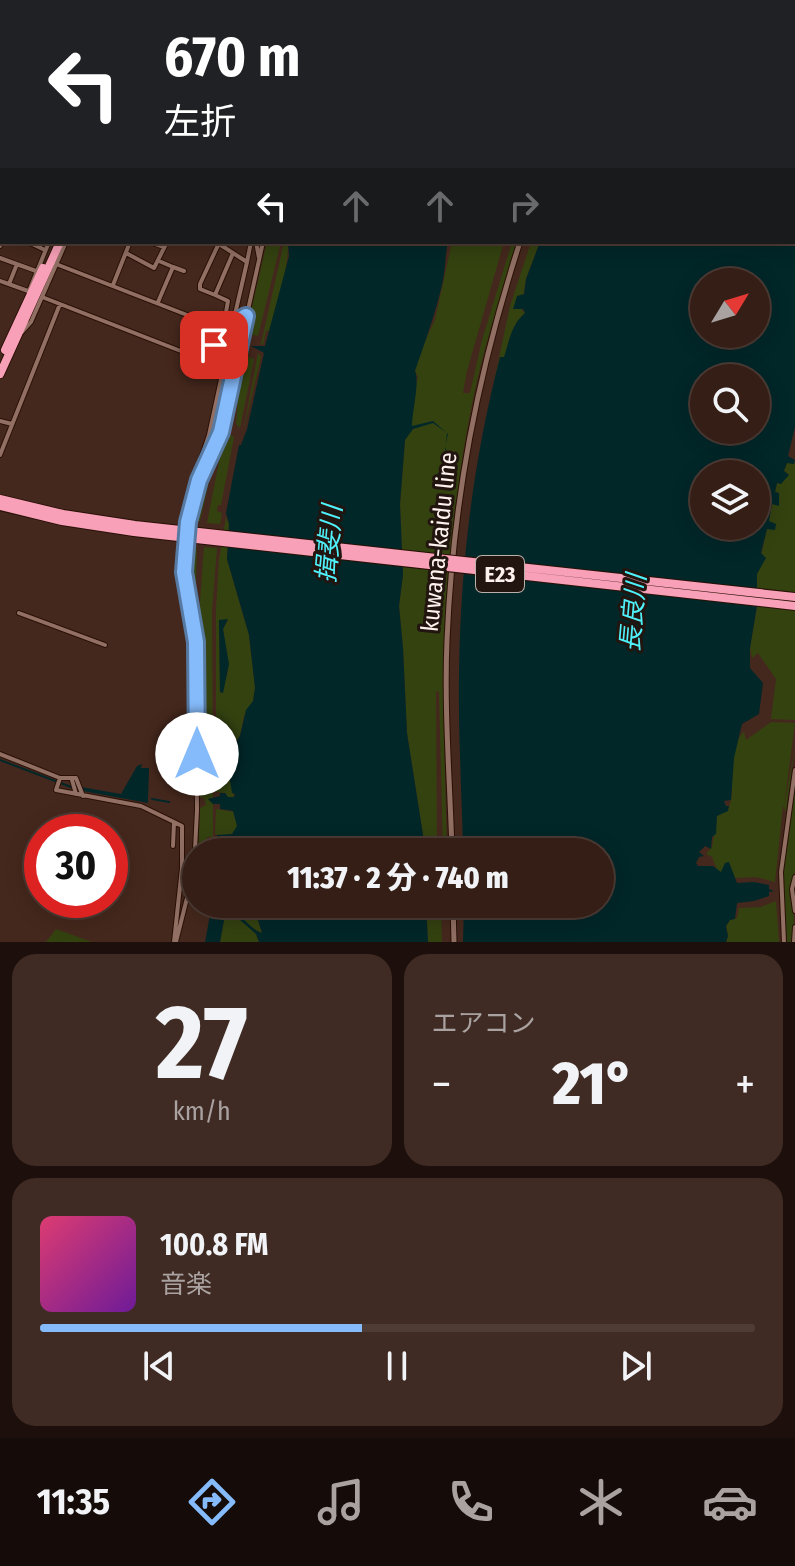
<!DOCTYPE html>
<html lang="ja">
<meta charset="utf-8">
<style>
body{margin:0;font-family:"Fira Sans Condensed","Noto Sans JP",sans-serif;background:#3f2b23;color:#f1f3f6;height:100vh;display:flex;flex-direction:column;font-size:30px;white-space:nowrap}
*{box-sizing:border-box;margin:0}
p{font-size:26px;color:#a9a2a1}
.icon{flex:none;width:44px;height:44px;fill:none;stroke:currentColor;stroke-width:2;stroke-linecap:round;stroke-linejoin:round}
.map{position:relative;height:942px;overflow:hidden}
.sheet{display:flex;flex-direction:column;gap:12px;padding:12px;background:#1d100c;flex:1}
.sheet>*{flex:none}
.guide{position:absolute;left:0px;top:0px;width:796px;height:244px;box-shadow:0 4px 20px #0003,0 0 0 2px #4e3c35;background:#202124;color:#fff;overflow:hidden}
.needle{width:52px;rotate:52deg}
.tools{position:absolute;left:690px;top:268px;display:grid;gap:16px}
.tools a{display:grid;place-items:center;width:80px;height:80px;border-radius:50%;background:#341e16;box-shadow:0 4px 20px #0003,0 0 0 2px #4e3c35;font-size:40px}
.speed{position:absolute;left:24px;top:814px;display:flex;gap:16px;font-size:40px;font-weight:700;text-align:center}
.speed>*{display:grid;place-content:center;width:104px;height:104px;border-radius:50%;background:#341e16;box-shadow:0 4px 20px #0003,0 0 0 2px #4e3c35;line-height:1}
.speed .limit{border:12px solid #d22;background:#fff;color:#111}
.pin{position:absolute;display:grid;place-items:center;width:68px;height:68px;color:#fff;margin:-34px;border-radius:16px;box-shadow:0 4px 12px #0006}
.me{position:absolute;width:88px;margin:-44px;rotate:0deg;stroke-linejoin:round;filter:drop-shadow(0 0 6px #0008)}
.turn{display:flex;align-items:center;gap:28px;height:168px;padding:0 32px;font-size:36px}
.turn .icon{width:104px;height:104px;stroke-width:2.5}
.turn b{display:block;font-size:56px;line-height:68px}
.lanes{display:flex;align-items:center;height:76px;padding:0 32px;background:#0003;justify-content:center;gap:40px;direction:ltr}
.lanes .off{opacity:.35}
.big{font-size:60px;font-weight:800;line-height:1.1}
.sheet .widget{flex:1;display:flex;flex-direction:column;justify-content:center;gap:12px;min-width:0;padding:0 28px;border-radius:24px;background:#3f2b23}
.sheet .dial{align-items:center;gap:0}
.dial b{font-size:104px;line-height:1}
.song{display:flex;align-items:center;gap:24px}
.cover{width:96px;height:96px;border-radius:12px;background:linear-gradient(135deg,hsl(340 70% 55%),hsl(280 70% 35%))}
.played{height:8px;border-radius:4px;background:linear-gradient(90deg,#86bbfb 45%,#4e3c35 45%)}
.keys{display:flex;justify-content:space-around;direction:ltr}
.heat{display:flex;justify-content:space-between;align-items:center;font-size:44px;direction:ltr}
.sheet .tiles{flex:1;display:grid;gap:12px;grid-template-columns:1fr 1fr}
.widget:last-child{grid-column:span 2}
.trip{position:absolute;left:182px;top:838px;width:432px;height:80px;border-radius:40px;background:#341e16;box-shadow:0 4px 20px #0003,0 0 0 2px #4e3c35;font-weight:800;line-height:80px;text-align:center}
.tab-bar{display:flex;height:128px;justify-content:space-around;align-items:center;background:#150c09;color:#a9a2a1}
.tab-bar .icon{width:56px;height:56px}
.tab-bar .selected{color:#86bbfb}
.tab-bar b{font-size:36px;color:#f1f3f6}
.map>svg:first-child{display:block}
.green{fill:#344210;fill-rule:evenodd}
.water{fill:#022729;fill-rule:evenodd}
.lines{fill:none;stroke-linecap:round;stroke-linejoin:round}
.stream{stroke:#022729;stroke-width:2}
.river{stroke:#022729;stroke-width:8}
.street-casing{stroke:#2a1006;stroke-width:6}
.secondary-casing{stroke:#2a1006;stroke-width:7}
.highway-casing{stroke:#2a1006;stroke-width:10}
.street{stroke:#916f63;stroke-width:4}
.secondary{stroke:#916f63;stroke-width:5}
.highway{stroke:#f7a0b7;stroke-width:8}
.highway-bridge-casing{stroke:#2a1006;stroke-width:10;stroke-linecap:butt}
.highway-bridge{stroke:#f7a0b7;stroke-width:8}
.route-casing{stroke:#577aa3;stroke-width:20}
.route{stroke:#86bbfb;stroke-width:14}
.labels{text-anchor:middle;stroke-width:6;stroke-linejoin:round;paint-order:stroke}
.shield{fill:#221510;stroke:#bcb0ab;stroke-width:2}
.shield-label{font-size:22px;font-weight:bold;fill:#fef2ee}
.street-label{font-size:24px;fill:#fef2ee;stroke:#221510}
.water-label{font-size:26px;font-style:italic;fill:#4ff1fa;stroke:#221510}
</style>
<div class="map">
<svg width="795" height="942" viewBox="0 0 795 942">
<rect width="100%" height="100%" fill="#45281d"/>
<!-- green -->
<path class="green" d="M267,242H281L258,336L252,335L250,342L244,341Z
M284,242H288C289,266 277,307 269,331H266L263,345L261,344Z
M452,242H504L467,371L463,393H470L482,340L512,242H518C501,294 484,346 473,399C442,549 442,700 447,852H443L439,692L436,691L437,852H423V835L407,733L403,649L399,606L403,575L400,504L405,440L411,429L412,402L418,377L415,371L419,353L435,320Z
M531,242H540L526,279L521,309L525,313L521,317L505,357H500L494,381L510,306Z
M242,350L249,351L248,357L254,359L240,428L236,424Z
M258,353L261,357L243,433Z
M240,362L236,407L230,435L234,437L221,505H218L217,511L222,513L220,524L207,523L223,441H229V438L224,436Z
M215,455L200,521H190L198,491Z
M795,460V720L771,719L776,679L758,653L752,658L750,648L757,606V574L777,483L789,475L784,471L787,462L794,464Z
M226,517L229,524L227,559L249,635L255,688L253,701L244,716L240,736L235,741L231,761L226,763L216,759V609L219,559ZM228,620L223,629L228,670L222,693L220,692L219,621Z
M204,547L217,548L212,611L213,759L206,760V766L199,767V615Z
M188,548L197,549L195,617L188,583Z
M771,722L795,723L784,806L795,747L786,812L783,806L775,882L756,877L733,878L718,872L712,857L706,854L712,847L717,816L729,807L731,800C734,781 728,744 744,732L746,740Z
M205,774L206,779H213V798L208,799L213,801V837H207L210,852H198L200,808L206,805L204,798L199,797V776Z
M229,774L234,797H228L225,793L216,792V780L219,779L220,775Z
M795,785V872L789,894L794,917L793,942H786L783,871Z
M216,809L235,812L237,826L235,833L221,836L215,834Z
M776,901L779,942H726L728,935L726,926L730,920L737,918L739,908L761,907Z
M227,904H253L262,933L253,929L243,919L256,934L259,942H220Z
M426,904H441L442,942H428Z
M56,929L92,942H46Z"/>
<!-- water -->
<path class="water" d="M363,0H600L362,2Z
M659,0H795V427L788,456L795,460L794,464L787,463L784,471L789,475L781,484L777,483L775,492L779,493V506L772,504L769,521L776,524L775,530L767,529L761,553L766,558L757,574V606L750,648V668L763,683L759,714L742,724L734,758L731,800L724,801L726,806H729L728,811L717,816L716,834L712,837L711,849L705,846L699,852L704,856L699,857L696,863L698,866H713L721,872L725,863L729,862L737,883L754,882L769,885V889L774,891L769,892V896L754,901L737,903L735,919L730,920L726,926L728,936L726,942H463L464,904H600V852H463C462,793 458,735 459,676C460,568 473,461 500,357H504C510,339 511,325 525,313L523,309H513L517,296L524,294L526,279L540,242H794V2H658ZM704,282H756V334H704ZM704,378H756V430H704ZM704,474H756V526H704Z
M288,242H450L447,247C445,260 445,274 442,285C435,315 424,345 415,371C420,382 412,411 412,426L433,421L448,434L445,447L449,457L445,462L446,469L436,477L435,486V476L444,468L443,461L448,456L445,449L447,433L433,423L413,429L405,440L400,504L403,575L399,606L403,648L407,733L423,835V852H216L217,835L232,834L237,826L233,811L220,809V804H213L208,799L220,796V793H225L228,797H234L235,794L232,793L229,774L220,775L205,768L231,761L233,746L240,736L246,710L253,701L255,688L249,635L227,559L229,524L226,513L239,445H241L247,429L264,353L251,346H265L289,256Z
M228,619L223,629L229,664L223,693L220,692L219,620Z
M142,764L141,768H149L148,803L83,791L81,787L121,794L137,766Z
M212,904H227L220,942H205Z
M253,904H426L428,942H259L256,934L231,912C243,914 249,929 262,933Z"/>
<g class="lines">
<!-- stream -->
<path class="stream" d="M0,760L71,787
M152,799L169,802"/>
<!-- river -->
<path class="river" d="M82,0V2"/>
<defs>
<path id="street" d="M47,0L48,2
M86,0V2
M98,0L100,2
M133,0L135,2
M198,0L200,2
M223,0L225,2
M250,2V0
M279,2L280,0
M323,2L324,0
M335,2L336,0
M0,30H2
M0,33L2,35
M0,70L2,69
M0,118L2,119
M0,148L2,149
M0,167L2,168
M0,179L2,180
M0,205H2
M0,229L2,230
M28,242L45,250
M150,242L164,247
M216,242L247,262L251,242
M256,242L259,258
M0,246L2,241
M126,253L154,268L167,242
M0,258L36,271
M56,264L223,329L226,335L236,310L247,262
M173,267L184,271
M0,281L28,291
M9,284L17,264
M113,285L130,242
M29,291L49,242
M215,295L200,289V284L219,243
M42,297L209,362L214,345L225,342L228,347L209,435L200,462
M158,302L173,267L159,261
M223,329L228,301L215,295L233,253
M22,332L31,322L66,242
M225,340V342L238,321L244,317
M0,421L12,424
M0,455L60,304
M188,529L195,491L221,432L263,242
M19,613L105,645
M0,754L60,778H76L83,796
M60,778L56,790L141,806L174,822L173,846
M72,780L76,794
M795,877L792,889L795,911
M174,942L182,868V826L174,822
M176,942L194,870L197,810L196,642L184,572L187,537
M784,942L781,872L795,770
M794,942L795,927"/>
<path id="secondary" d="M159,1V0
M175,2L176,0
M620,2L621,0
M452,852C450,781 444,711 447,640C453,500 477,375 520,242
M453,904L454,942"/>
<path id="highway" d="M163,2L164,0
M5,350L43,268
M0,374L60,242"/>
</defs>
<!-- street casing -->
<use href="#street" class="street-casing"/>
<!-- secondary casing -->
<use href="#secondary" class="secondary-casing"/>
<!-- highway casing -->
<use href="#highway" class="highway-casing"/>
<!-- street -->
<use href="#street" class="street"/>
<!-- secondary -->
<use href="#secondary" class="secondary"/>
<!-- highway -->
<use href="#highway" class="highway"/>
<defs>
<path id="highway-bridge" d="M0,499L63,514L135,525L795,597
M0,506L62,521L134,532L795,606"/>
</defs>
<!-- highway-bridge casing -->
<use href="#highway-bridge" class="highway-bridge-casing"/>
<!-- highway-bridge -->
<use href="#highway-bridge" class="highway-bridge"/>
</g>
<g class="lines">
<defs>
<path id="route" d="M197,754L196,642L184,572L188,522L199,480L221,432L246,316L238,321L228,341L214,345"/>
</defs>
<!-- route casing -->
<use href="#route" class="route-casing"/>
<!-- route -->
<use href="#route" class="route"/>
</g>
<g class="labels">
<!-- shield labels -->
<rect class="shield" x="476" y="556" width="48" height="36" rx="6"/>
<g class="shield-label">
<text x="500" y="582">E23</text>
</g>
<!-- street labels -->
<g class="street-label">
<text transform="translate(439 542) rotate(-84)" y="8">kuwana-kaidu line</text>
</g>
<!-- water labels -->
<g class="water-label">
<text transform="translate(329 544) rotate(-85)" y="9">揖斐川</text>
<text transform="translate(633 613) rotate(-85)" y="9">長良川</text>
</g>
</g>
</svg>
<div class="tools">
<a><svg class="needle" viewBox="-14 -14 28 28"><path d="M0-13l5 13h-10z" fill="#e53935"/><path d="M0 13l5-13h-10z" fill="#a9a2a1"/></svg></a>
<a><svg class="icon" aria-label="search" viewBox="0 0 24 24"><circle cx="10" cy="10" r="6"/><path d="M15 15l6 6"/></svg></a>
<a><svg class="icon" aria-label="layers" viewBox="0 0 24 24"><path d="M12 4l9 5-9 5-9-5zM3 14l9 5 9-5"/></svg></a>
</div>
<div class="speed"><div class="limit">30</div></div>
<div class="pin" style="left:214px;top:345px;background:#d93025"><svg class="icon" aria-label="arrive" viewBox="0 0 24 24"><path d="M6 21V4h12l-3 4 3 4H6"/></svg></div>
<svg class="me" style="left:197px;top:754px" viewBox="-20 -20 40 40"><circle r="19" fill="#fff"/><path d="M0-13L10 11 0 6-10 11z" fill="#86bbfb"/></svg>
<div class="trip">11:37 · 2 分 · 740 m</div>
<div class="guide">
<div class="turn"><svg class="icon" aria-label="left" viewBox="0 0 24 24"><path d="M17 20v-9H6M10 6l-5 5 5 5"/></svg><div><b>670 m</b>左折</div></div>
<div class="lanes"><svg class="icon" aria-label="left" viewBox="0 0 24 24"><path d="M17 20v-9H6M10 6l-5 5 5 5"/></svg><svg class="icon off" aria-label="ahead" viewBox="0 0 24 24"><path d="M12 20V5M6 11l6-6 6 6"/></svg><svg class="icon off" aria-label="ahead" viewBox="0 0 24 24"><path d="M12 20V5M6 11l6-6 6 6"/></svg><svg class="icon off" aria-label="right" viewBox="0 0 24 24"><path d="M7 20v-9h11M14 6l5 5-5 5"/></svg></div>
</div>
</div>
<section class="sheet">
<div class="tiles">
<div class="widget dial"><b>27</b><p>km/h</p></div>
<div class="widget"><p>エアコン</p>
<div class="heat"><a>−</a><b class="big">21°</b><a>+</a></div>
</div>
<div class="widget">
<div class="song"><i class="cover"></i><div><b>100.8 FM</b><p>音楽</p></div></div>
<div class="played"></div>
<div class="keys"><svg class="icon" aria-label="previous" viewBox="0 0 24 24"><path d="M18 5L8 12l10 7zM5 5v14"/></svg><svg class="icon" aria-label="pause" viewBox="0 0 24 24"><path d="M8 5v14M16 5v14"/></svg><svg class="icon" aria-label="next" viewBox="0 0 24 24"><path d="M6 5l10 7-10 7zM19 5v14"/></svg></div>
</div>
</div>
</section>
<nav class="tab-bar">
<b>11:35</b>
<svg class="icon selected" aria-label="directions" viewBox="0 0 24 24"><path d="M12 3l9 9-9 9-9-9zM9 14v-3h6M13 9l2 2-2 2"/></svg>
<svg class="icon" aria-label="music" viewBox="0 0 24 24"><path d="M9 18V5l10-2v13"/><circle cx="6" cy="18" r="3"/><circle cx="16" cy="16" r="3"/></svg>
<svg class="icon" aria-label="phone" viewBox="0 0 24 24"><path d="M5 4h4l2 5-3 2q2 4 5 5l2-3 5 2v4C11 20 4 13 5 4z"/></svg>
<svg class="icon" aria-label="climate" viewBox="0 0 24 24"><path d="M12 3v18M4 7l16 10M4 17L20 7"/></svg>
<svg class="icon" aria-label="car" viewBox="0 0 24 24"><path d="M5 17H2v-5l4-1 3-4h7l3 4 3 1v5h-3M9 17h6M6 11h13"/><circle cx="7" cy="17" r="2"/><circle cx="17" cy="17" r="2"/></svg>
</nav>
